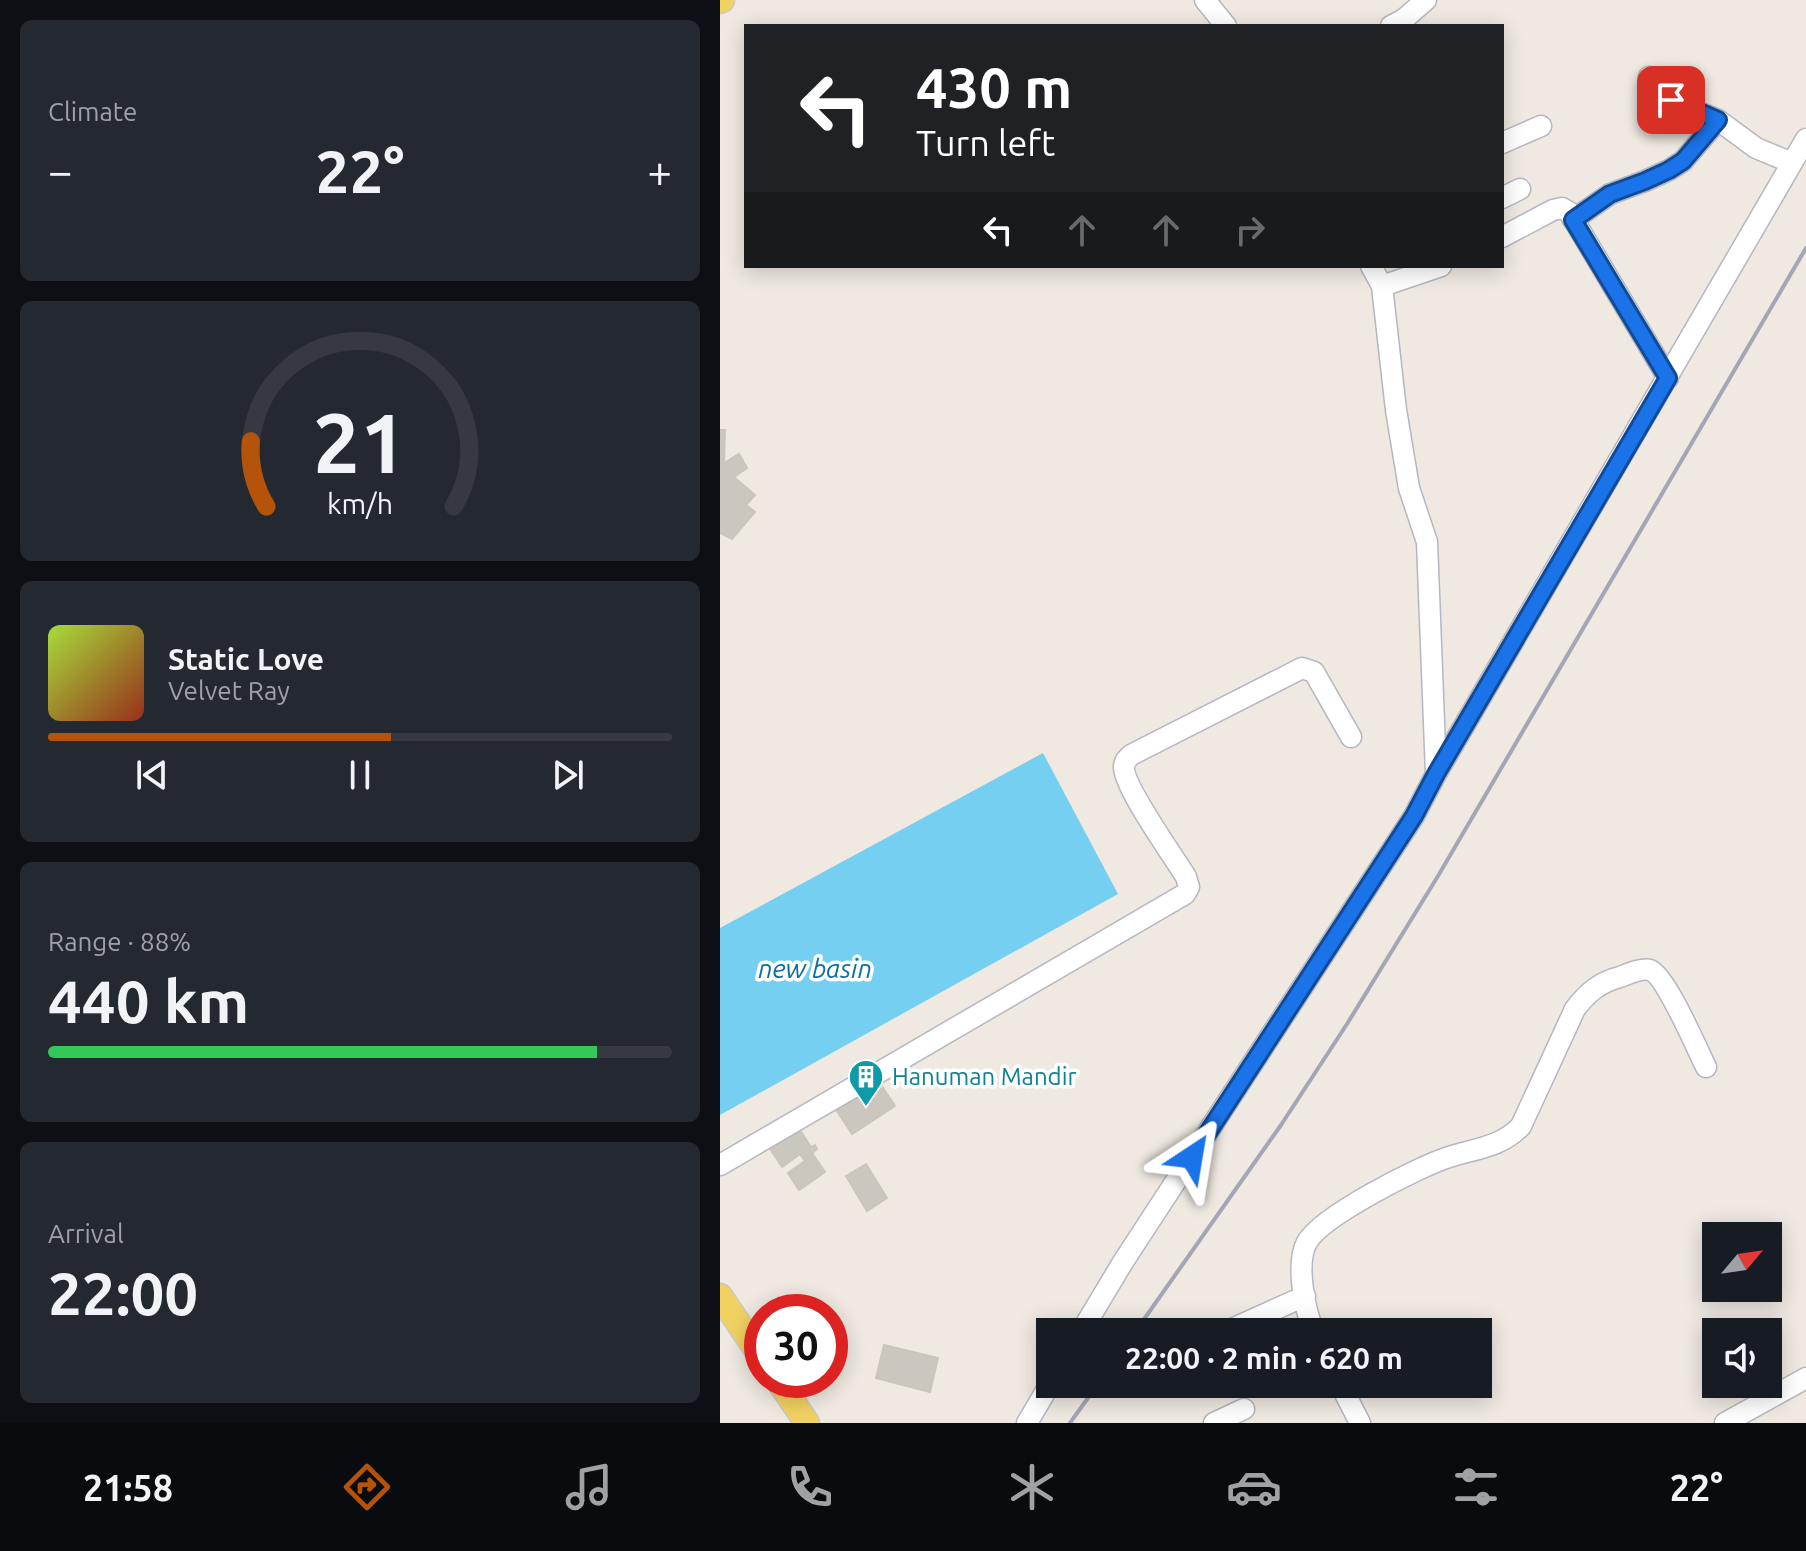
<!DOCTYPE html>
<meta charset="utf-8">
<style>
body{margin:0;font-family:Ubuntu,sans-serif;background:#242831;color:#f1f3f6;height:100vh;display:flex;flex-direction:column;font-size:30px;white-space:nowrap}
*{box-sizing:border-box;margin:0}
p{font-size:26px;color:#9ea1a6}
.icon{flex:none;width:44px;height:44px;fill:none;stroke:currentColor;stroke-width:2;stroke-linecap:round;stroke-linejoin:round}
.map{position:relative;flex:1;overflow:hidden}
.details{display:flex;flex-direction:column;gap:20px;padding:20px;background:#0d0f14;width:720px}
.details>*{flex:none}
.banner{position:absolute;left:24px;top:24px;width:760px;height:244px;border-radius:0px;box-shadow:0 4px 20px #0003;background:#202124;color:#fff;overflow:hidden}
.needle{width:52px;rotate:61deg}
.buttons{position:absolute;left:982px;top:1222px;display:grid;gap:16px}
.buttons a{display:grid;place-items:center;width:80px;height:80px;border-radius:0px;background:#171b24;box-shadow:0 4px 20px #0003;font-size:40px}
.speed{position:absolute;left:24px;top:1294px;display:flex;gap:16px;font-size:40px;font-weight:700;text-align:center}
.speed>*{display:grid;place-content:center;width:104px;height:104px;border-radius:50%;background:#171b24;box-shadow:0 4px 20px #0003;line-height:1}
.speed .limit{border:12px solid #d22;background:#fff;color:#111}
.pin{position:absolute;display:grid;place-items:center;width:68px;height:68px;color:#fff;margin:-34px;border-radius:16px;box-shadow:0 4px 12px #0006}
.me{position:absolute;width:88px;margin:-44px;rotate:33deg;stroke-linejoin:round;filter:drop-shadow(0 0 6px #0008)}
.turn{display:flex;align-items:center;gap:28px;height:168px;padding:0 40px;font-size:36px}
.turn .icon{width:104px;height:104px;stroke-width:2.5}
.turn b{display:block;font-size:56px;line-height:68px}
.lanes{display:flex;align-items:center;height:76px;padding:0 40px;background:#0003;justify-content:center;gap:40px;direction:ltr}
.lanes .off{opacity:.35}
.big{font-size:60px;font-weight:700;line-height:1.1}
.details .tile{flex:1;display:flex;flex-direction:column;justify-content:center;gap:12px;min-width:0;padding:0 28px;border-radius:12px;background:#242831}
.details .dial{align-items:center;gap:0}
.dial svg{height:208px;overflow:visible;fill:none;stroke:#363941;stroke-width:7;stroke-linecap:round;text-anchor:middle}
.dial text{fill:#f1f3f6;stroke:none}
.song{display:flex;align-items:center;gap:24px}
.cover{width:96px;height:96px;border-radius:12px;background:linear-gradient(135deg,hsl(80 70% 55%),hsl(10 70% 35%))}
.played{height:8px;border-radius:4px;background:linear-gradient(90deg,#b45309 55%,#363941 55%)}
.keys{display:flex;justify-content:space-around;direction:ltr}
.heat{display:flex;justify-content:space-between;align-items:center;font-size:44px;direction:ltr}
.charge{height:12px;border-radius:6px;background:linear-gradient(90deg,#34c759 88%,#363941 0)}
.trip{position:absolute;left:316px;top:1318px;width:456px;height:80px;border-radius:0px;background:#171b24;box-shadow:0 4px 20px #0003;font-weight:700;line-height:80px;text-align:center}
.tabs{display:flex;height:128px;justify-content:space-around;align-items:center;background:#090b0e;color:#9ea1a6}
.tabs .icon{width:56px;height:56px}
.tabs .active{color:#b45309}
.tabs b{font-size:36px;color:#f1f3f6}
main{display:flex;flex:1;min-height:0}
.map>svg:first-child{display:block}
.water{fill:#75cff0}
.building{fill:#cbc7bf;stroke:#cbc5ba;stroke-width:2}
.lines{fill:none;stroke-linecap:round;stroke-linejoin:round}
.minor-casing{stroke:#b4b7c1;stroke-width:23}
.major-casing{stroke:#c9c9c9;stroke-width:27}
.minor{stroke:#fff;stroke-width:20}
.major{stroke:#f2d163;stroke-width:24}
.rail{stroke:#a3a6b8;stroke-width:4}
.route-casing{stroke:#114b97;stroke-width:20}
.route{stroke:#1a73e8;stroke-width:14}
.labels{text-anchor:middle;stroke-width:7;stroke-linejoin:round;paint-order:stroke}
.culture-label{font-size:24px;fill:#0d838f;stroke:#fff;text-anchor:start}
.water-label{font-size:26px;font-style:italic;fill:#0d6fa3;stroke:#fff}
</style>
<main>
<section class="details">
<div class="tile"><p>Climate</p>
<div class="heat"><a>−</a><b class="big">22°</b><a>+</a></div>
</div>
<div class="tile dial"><svg viewBox="0 0 100 80">
<path d="M14 69A42 42 0 1 1 86 69"/>
<path d="M14 69A42 42 0 0 1 8 44" stroke="#b45309"/>
<text x="50" y="56" font-size="32" font-weight="700">21</text>
<text x="50" y="72" font-size="11">km/h</text>
</svg></div>
<div class="tile">
<div class="song"><i class="cover"></i><div><b>Static Love</b><p>Velvet Ray</p></div></div>
<div class="played"></div>
<div class="keys"><svg class="icon" aria-label="previous" viewBox="0 0 24 24"><path d="M18 5L8 12l10 7zM5 5v14"/></svg><svg class="icon" aria-label="pause" viewBox="0 0 24 24"><path d="M8 5v14M16 5v14"/></svg><svg class="icon" aria-label="next" viewBox="0 0 24 24"><path d="M6 5l10 7-10 7zM19 5v14"/></svg></div>
</div>
<div class="tile"><p>Range · 88%</p><b class="big">440 km</b><div class="charge"></div></div>
<div class="tile"><p>Arrival</p><b class="big">22:00</b></div>
</section>
<div class="map">
<svg width="1086" height="1423" viewBox="0 0 1086 1423">
<rect width="100%" height="100%" fill="#efe9e1"/>
<!-- water -->
<path class="water" d="M323,753L398,894L0,1115V928Z"/>
<!-- building -->
<path class="building" d="M0,430H5L4,463L19,454L27,468L14,477L35,495L26,505L35,512L12,539L0,533Z
M159,1082L175,1106L132,1134L117,1111Z
M78,1127L91,1147L95,1145L97,1149L92,1153L105,1172L79,1190L68,1173L85,1161L80,1154L62,1167L49,1147Z
M146,1164L167,1198L147,1211L126,1176Z
M164,1345L218,1358L210,1392L156,1378Z"/>
<g class="lines">
<defs>
<path id="minor" d="M485,0L506,26
M671,26L684,19L706,0
M929,77L956,103L998,120L1036,148L1072,163
M782,143L821,126
M782,198L800,189
M853,220L890,194L925,181L949,170L963,161L998,120
M782,237L833,210L842,208L849,212L948,378
M651,266L662,286L676,410L689,488L707,542L716,774
M662,286L721,266
M0,1165L465,894L469,887L466,877C454,857 402,785 404,766C405,760 407,759 411,755L582,668L594,672L631,737
M361,1332L403,1262L694,816L716,774L1086,139
M505,1332L585,1296
M594,1332C585,1310 575,1264 587,1242C602,1216 698,1167 729,1157C754,1149 782,1147 801,1126L855,1009C867,993 880,982 900,977C908,974 921,968 930,970C946,976 977,1049 986,1067
M620,1384L640,1423
M307,1423L330,1384
M494,1423L524,1409
M1005,1423L1086,1378"/>
<path id="major" d="M0,1L2,0
M0,1296L42,1358
M58,1380L87,1423"/>
</defs>
<!-- minor casing -->
<use href="#minor" class="minor-casing"/>
<!-- major casing -->
<use href="#major" class="major-casing"/>
<!-- minor -->
<use href="#minor" class="minor"/>
<!-- major -->
<use href="#major" class="major"/>
<!-- rail -->
<path class="rail" d="M415,1332L561,1125L627,1024L718,876L1086,248
M350,1423L378,1384"/>
</g>
<g class="lines">
<defs>
<path id="route" d="M472,1157L694,816L716,774L948,378L853,220L890,194L925,181L949,170L963,161L998,120L951,100"/>
</defs>
<!-- route casing -->
<use href="#route" class="route-casing"/>
<!-- route -->
<use href="#route" class="route"/>
</g>
<!-- icons -->
<defs>
<symbol id="building-pin" viewBox="-11 -11 22 30"><path d="M0 17L-7.5 6A9.5 9.5 0 1 1 7.5 6Z" fill="#0f9aa8" stroke="#fff"/><path d="M-4-6H4V6H1V3H-1V6H-4ZM-2.5-4.3h1.7v1.8h-1.7ZM.8-4.3h1.7v1.8H.8ZM-2.5-1h1.7V.8h-1.7ZM.8-1h1.7V.8H.8Z" fill="#fff"/></symbol>
</defs>
<g fill-rule="evenodd">
<use href="#building-pin" x="126" y="1057" width="40" height="54"/>
</g>
<g class="labels">
<!-- culture labels -->
<g class="culture-label">
<text x="172" y="1085">Hanuman Mandir</text>
</g>
<!-- water labels -->
<g class="water-label">
<text x="95" y="978">new basin</text>
</g>
</g>
</svg>
<div class="buttons">
<a><svg class="needle" viewBox="-14 -14 28 28"><path d="M0-13l5 13h-10z" fill="#e53935"/><path d="M0 13l5-13h-10z" fill="#9ea1a6"/></svg></a>
<a><svg class="icon" aria-label="sound" viewBox="0 0 24 24"><path d="M4 9h4l5-4v14l-5-4H4zM17 9q2 3 0 6"/></svg></a>
</div>
<div class="speed"><div class="limit">30</div></div>
<div class="pin" style="left:951px;top:100px;background:#d93025"><svg class="icon" aria-label="arrive" viewBox="0 0 24 24"><path d="M6 21V4h12l-3 4 3 4H6"/></svg></div>
<svg class="me" style="left:472px;top:1157px" viewBox="-20 -20 40 40"><path d="M0-17L14 15 0 8-14 15z" fill="#1a73e8" stroke="#fff" stroke-width="4"/></svg>
<div class="trip">22:00 · 2 min · 620 m</div>
<div class="banner">
<div class="turn"><svg class="icon" aria-label="left" viewBox="0 0 24 24"><path d="M17 20v-9H6M10 6l-5 5 5 5"/></svg><div><b>430 m</b>Turn left</div></div>
<div class="lanes"><svg class="icon" aria-label="left" viewBox="0 0 24 24"><path d="M17 20v-9H6M10 6l-5 5 5 5"/></svg><svg class="icon off" aria-label="ahead" viewBox="0 0 24 24"><path d="M12 20V5M6 11l6-6 6 6"/></svg><svg class="icon off" aria-label="ahead" viewBox="0 0 24 24"><path d="M12 20V5M6 11l6-6 6 6"/></svg><svg class="icon off" aria-label="right" viewBox="0 0 24 24"><path d="M7 20v-9h11M14 6l5 5-5 5"/></svg></div>
</div>
</div>
</main>
<nav class="tabs">
<b>21:58</b>
<svg class="icon active" aria-label="directions" viewBox="0 0 24 24"><path d="M12 3l9 9-9 9-9-9zM9 14v-3h6M13 9l2 2-2 2"/></svg>
<svg class="icon" aria-label="music" viewBox="0 0 24 24"><path d="M9 18V5l10-2v13"/><circle cx="6" cy="18" r="3"/><circle cx="16" cy="16" r="3"/></svg>
<svg class="icon" aria-label="phone" viewBox="0 0 24 24"><path d="M5 4h4l2 5-3 2q2 4 5 5l2-3 5 2v4C11 20 4 13 5 4z"/></svg>
<svg class="icon" aria-label="climate" viewBox="0 0 24 24"><path d="M12 3v18M4 7l16 10M4 17L20 7"/></svg>
<svg class="icon" aria-label="car" viewBox="0 0 24 24"><path d="M5 17H2v-5l4-1 3-4h7l3 4 3 1v5h-3M9 17h6M6 11h13"/><circle cx="7" cy="17" r="2"/><circle cx="17" cy="17" r="2"/></svg>
<svg class="icon" aria-label="filters" viewBox="0 0 24 24"><path d="M4 7h16M4 17h16"/><circle cx="9" cy="7" r="2"/><circle cx="15" cy="17" r="2"/></svg>
<b>22°</b>
</nav>
